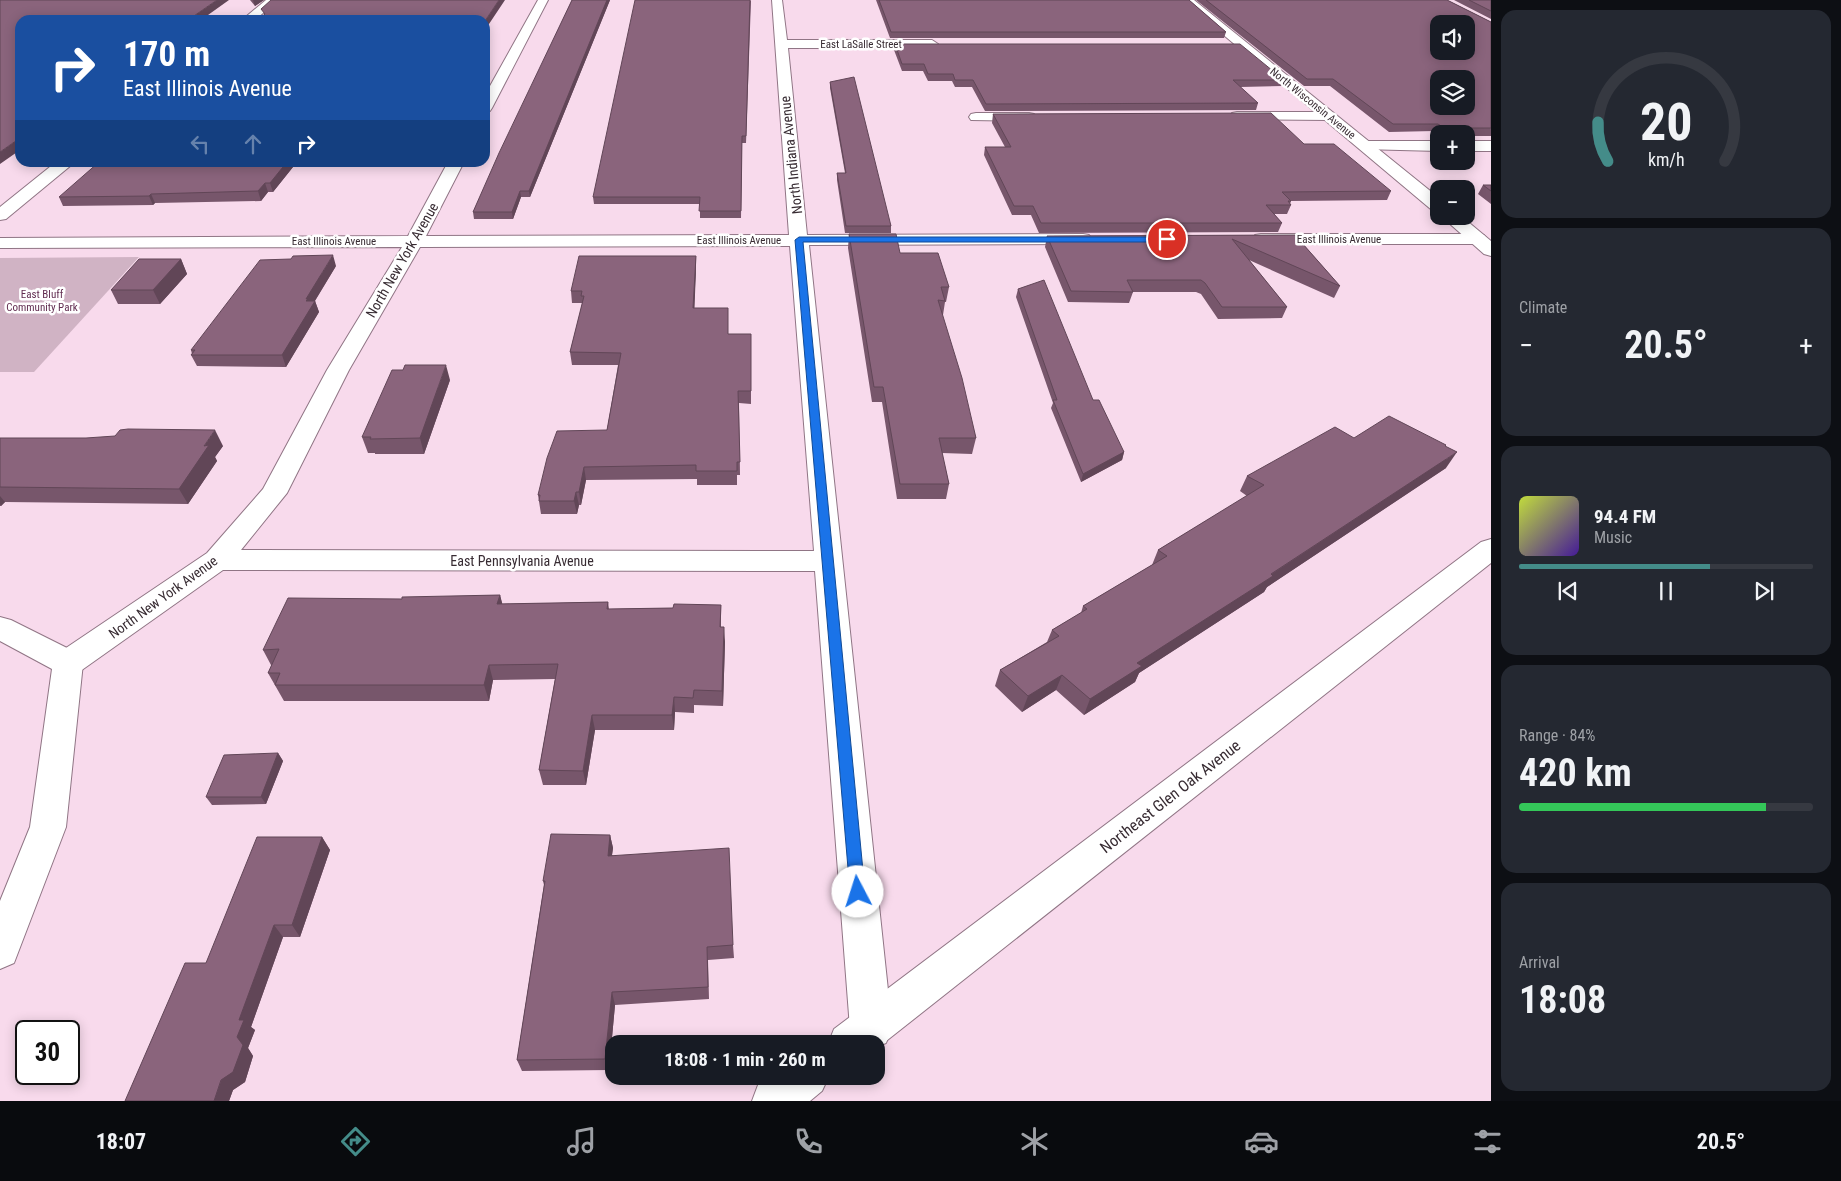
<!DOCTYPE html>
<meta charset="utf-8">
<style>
body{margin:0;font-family:"Roboto Condensed",sans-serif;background:#242831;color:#f1f3f6;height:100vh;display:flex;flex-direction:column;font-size:19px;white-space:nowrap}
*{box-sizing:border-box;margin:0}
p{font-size:16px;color:#9ea1a6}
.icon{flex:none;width:28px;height:28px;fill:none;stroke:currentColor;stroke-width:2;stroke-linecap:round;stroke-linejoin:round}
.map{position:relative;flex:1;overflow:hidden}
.side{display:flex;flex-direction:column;gap:10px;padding:10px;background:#0d0f14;width:350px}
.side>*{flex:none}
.top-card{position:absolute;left:15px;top:15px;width:475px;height:152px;border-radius:15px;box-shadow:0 2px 12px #0003;background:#1a4fa0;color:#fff;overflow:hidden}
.buttons{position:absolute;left:1430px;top:15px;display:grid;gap:10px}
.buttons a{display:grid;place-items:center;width:45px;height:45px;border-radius:10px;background:#171b24;box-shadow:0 2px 12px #0003;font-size:25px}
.speed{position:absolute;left:15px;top:1020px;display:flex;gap:10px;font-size:25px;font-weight:700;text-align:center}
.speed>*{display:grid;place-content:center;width:65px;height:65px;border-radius:50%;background:#171b24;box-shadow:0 2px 12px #0003;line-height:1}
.speed .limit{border:2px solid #111;border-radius:8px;background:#fff;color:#111}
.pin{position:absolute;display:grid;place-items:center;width:42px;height:42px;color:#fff;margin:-21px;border:2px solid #fff;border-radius:50%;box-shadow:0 1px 5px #0007}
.me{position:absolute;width:55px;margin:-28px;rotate:355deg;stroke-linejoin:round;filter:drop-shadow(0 0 4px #0008)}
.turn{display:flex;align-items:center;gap:18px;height:105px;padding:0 25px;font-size:22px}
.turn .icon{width:65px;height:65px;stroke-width:2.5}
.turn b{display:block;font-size:35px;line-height:42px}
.lanes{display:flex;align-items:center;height:48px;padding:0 25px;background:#0003;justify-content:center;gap:25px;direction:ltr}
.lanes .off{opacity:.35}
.big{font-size:38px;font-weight:700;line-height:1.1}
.side .widget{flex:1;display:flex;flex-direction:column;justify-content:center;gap:8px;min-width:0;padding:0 18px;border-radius:15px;background:#242831}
.side .dial{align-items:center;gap:0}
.dial svg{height:130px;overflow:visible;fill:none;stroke:#363941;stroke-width:7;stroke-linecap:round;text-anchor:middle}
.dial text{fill:#f1f3f6;stroke:none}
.song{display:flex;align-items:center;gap:15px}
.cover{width:60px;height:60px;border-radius:8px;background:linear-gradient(135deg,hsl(70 70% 55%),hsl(260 70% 35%))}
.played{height:5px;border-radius:2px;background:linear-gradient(90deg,#448c89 65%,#363941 65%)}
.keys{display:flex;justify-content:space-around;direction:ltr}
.heat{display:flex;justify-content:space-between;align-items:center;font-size:28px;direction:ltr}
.charge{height:8px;border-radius:4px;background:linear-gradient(90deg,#34c759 84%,#363941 0)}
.trip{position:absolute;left:605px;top:1035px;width:280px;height:50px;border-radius:15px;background:#171b24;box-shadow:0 2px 12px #0003;font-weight:700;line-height:50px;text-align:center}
.menu{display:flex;height:80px;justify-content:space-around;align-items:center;background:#090b0e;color:#9ea1a6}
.menu .icon{width:35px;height:35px}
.menu .current{color:#448c89}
.menu b{font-size:22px;color:#f1f3f6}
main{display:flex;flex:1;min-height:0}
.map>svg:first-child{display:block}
.green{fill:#d0b3c4}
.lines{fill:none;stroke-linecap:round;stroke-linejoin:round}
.street-casing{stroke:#907585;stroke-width:2}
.secondary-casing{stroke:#907585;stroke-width:2}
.street{fill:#fff;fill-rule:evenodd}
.secondary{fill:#fff;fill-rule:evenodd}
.wall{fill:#77566b}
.shaded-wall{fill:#614657}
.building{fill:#8a647c;stroke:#614657;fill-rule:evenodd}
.route{fill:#1a73e8;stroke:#114b97}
.labels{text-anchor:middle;stroke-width:5;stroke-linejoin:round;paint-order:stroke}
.far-street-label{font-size:11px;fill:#372b32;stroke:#fff}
.far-park-label{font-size:11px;fill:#612d50;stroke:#fff}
.street-label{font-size:14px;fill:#372b32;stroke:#fff}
.near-street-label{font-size:16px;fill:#372b32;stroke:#fff}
</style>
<main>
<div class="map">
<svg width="1491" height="1101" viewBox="0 0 1491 1101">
<rect width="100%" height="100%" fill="#f8daec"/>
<!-- green -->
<path class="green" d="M139,257L34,372H0V258Z"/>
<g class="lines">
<defs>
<path id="street" d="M266,0H278L255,20H242Z
M538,0H548L492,108L490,111L485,112V95Z
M772,0H782L787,40H932L938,44L932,48H788L807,235L1083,234L1089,235L1092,239L1089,243L1083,244L809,245L892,1028L886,1043L876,1047V1044L856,1043L850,1028L815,571L223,570L79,672L68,675L57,672L53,663L57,654L207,553L263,489L327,370L402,247L0,248V238L408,236L448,162H464L426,236L789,235ZM790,246L814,551L241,550L287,493L349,370L420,247Z
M1237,112H1329L1334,113L1336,116L1334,119L1329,120L1232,119L1230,116L1232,113Z
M976,113H1029L1034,114L1036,117L1034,120L1029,121L971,120L969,117L971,114Z
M1366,141H1439V151L1361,149L1358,146L1361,143Z
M1466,141H1491V151H1466Z
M56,162H75L6,219L0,220V207Z
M1261,234H1478L1484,235L1487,239L1484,243L1478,244H1261L1255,243L1252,239L1255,235Z"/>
<path id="secondary" d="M1182,0H1194L1439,198V212L1433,211Z
M1441,216H1461L1491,241V256L1484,254Z
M1491,539V563L876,1049V1044H828L834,1029L1481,542Z
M0,617L11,620L79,654L83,663L66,827L14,963L0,969V901L30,827L52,669L0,641Z
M771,1076H829L822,1091L810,1101H752L758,1085Z"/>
</defs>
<!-- street casing -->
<use href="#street" class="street-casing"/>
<!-- secondary casing -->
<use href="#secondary" class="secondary-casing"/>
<!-- street -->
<use href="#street" class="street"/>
<!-- secondary -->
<use href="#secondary" class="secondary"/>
</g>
<!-- wall -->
<path class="wall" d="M250,0H264L255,6Z
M572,0H610L530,197H521L513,219H474L473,212Z
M751,0L746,143H742L741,218H700V204H594L593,197Z
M876,0H1189L1226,32L1224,38H890Z
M1196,0H1447L1491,22V136H1466V134H1439L1434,131L1389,132L1330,86H1304Z
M1454,0H1491V19Z
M895,44L1284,80L1282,86L1240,87L1258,103L1256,110L985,111L972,87H955L952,81H928L923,71H902L894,50Z
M830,82L891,226V233H845L837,180V173H845L830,88Z
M993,114L1304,144L1391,191L1387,200L1291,201L1290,204L1291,205L1287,214H1274L1282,223L1278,232L1039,233L1031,215H1012L984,155L985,147H1005L992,123Z
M297,162L273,192H268L261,201L155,203L153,205L63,206L59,197Z
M1483,185H1491V204L1478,194Z
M849,234L900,253L949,287L946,302H945L943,315H942L976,438L972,454L942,453L949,484L946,499H897L882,402H872L848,248Z
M1295,235L1340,286L1334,298L1249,260L1287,307L1282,318L1218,319L1201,294L1196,292H1133L1129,303L1068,302L1045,247L1047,236Z
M696,256V268L694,308L728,334H751V404L739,403L740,475H737V485H697V479L586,480L581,505H579L577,514H541L538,495L607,430L618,365H572L570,352L582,305V303H572L571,291Z
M181,259L187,274L160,304H118L111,290Z
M336,266L315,301L319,312L286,367L197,366L191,355L192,354L191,350Z
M1018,289L1093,400L1124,452L1122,460L1081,482L1051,408L1053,403L1016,297Z
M450,380L424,454H375V453H368L362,437Z
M0,438L223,446L215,457L217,461L188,504L5,502L1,506H0Z
M1354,438L1445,446L1446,468L1267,587L1264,592L1139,673L1135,682L1084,715L1056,690L1022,712L995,686L1000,670L1047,642L1052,630L1081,613L1083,606L1152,565L1158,550L1247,496L1240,491L1247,476Z
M500,595L502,604L608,602L609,609L673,608L721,605V627L725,642L723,706L694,705V713L675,712L674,730H595L586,785H543L539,770L555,679L493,680L489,701H284L268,673L272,665H271L263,650L402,599Z
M278,753L283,761L266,804L212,805L206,797Z
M610,835L613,848L612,855L733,945L734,958L708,960L709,999L615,1005L609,1070L522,1071L517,1060L544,885L543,881Z
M322,837L330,850L300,937H283L251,1027L255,1030L248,1048L253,1056L245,1082L233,1090L229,1101H125Z"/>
<!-- shaded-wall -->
<path class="shaded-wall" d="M217,0H229L201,20H188Z
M253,0H264L255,6Z
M499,0H505L485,30V21Z
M607,0H610L530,197L529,191Z
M20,138V150L0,164V152Z
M287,162H297L273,192L270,183Z
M265,183L268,192L261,201L258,191Z
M520,191L521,197L513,219L512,212Z
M151,194L155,203L153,205L149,196Z
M333,255L336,266L311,307L315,301L319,312L286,367L282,355L306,299Z
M696,256V268L694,321L693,308Z
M181,259L187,274L160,304L153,290Z
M446,365L450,380L424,454L420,438Z
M215,430L223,446L215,457L217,461L188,504L179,489L204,446Z
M1124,452L1122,460L1081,482L1083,474Z
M1457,452L1446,468L1267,587L1264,592L1139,673L1135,682L1084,715L1090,699L1137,663Z
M584,467L586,480L581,505L579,492Z
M576,492L579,505L577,514L574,501Z
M0,496L5,502L1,506L0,504Z
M500,595L504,610L497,604Z
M724,627L725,642L723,706L722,691Z
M489,665L493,680L489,701L484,685Z
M1062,675L1056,690L1022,712L1028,696Z
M674,697L675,712L674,730L672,715Z
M592,715L595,730L586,785L583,771Z
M278,753L283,761L266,804L261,797Z
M610,835L613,848L610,869L608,856Z
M322,837L330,850L300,937L292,925Z
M274,925L283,937L251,1027L255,1030L248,1048L253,1056L245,1082L233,1090L229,1101H214L237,1037L239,1020Z
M612,992L615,1005L609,1070L605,1059Z"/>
<!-- building -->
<path class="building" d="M0,0H217L188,20H20V138L0,152Z
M271,0H499L485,21V20H258L265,14L261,9Z
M572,0H607L529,191H520L512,212H473L499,153Z
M635,0H750L746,136H742L741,211H699L700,197H593Z
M879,0H1189L1226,32H891Z
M1206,0H1447L1491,22V128H1444L1438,124H1393L1333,79H1307ZM1439,24H1466V51H1439ZM1439,79H1466V106H1439Z
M1469,0H1491V11Z
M895,44H1240L1284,80H1233L1258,103L986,104L973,80H955L953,74H928L924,64H902Z
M854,77L891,226H846L837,173H846L830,82Z
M1271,113L1304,144H1334L1391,191L1282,192L1291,201H1288L1291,205H1266L1282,223H1041L1033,206H1014L985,147H1011L993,114Z
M99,162H287L270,183H265L258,191L151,194L149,196L59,197Z
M1483,185H1491V191Z
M849,234H896L900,253H938L949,287H941L945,301L938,300L962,378L976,438H939L949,484H900L883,387H874Z
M1295,235L1340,286L1232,239L1287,307H1222L1205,283L1201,280H1127L1133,292L1071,291L1047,236Z
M333,255L306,299H308L306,301H315L282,355H191L195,350H191L260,260L291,259L293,256Z
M579,256H696L693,308H728V334H751V391H738L740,462H737V471H696V465L584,467L579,492H576L574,501H539L540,495H538L547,458L557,431L607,430L621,353L570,352L584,296H581L582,291H571Z
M139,259H181L153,290H111Z
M1044,280L1093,400H1099L1124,452L1083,474L1053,400H1057L1018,289Z
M405,365H446L420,438L370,439L371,437H362L392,370H403Z
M1389,416L1446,445L1445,446L1457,452L1271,574L1273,576L1137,663L1142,666L1090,699L1062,675L1028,696L1000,670L1059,636L1052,630L1087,609L1083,606L1167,556L1158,550L1264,485L1247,476L1335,427L1354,438Z
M128,429L215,430L204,446L209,445L179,489L0,487V438H86L115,436L120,430Z
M500,595L497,604L608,602L607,609L673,608L674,604L721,605L720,627H724L722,691L694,690L693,698L674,697L672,715H592L583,771L539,770L558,664L489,665L484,685H275L280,673H268L279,649L263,650L288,598L402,599V597Z
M278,753L261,797H206L224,755Z
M551,834L610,835L608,856L729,848L733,945L707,947L708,987L612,992L605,1059L517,1060L545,881H543Z
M257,837H322L292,925H274L239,1020H244L237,1037L243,1045L233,1072L221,1080L214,1101H125L185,963H206Z"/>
<!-- route -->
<path class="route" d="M799,237H1167L1171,239L1167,242H803L865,892L863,898L858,900L852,898L850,892L795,240Z"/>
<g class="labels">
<!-- far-street labels -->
<g class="far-street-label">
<text x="861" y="48">East LaSalle Street</text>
<text transform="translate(1313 103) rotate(39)" y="4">North Wisconsin Avenue</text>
<text x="1339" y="243">East Illinois Avenue</text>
<text x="739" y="244">East Illinois Avenue</text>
<text x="334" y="245">East Illinois Avenue</text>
</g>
<!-- far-park labels -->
<g class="far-park-label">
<text x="42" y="298">East Bluff<tspan x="42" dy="13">Community Park</tspan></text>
</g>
<!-- street labels -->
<g class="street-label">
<text transform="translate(791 155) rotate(-96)" y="5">North Indiana Avenue</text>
<text transform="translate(402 260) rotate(-60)" y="5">North New York Avenue</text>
<text x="522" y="566">East Pennsylvania Avenue</text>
<text transform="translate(163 597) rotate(-36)" y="5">North New York Avenue</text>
</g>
<!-- near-street labels -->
<g class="near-street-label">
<text transform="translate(1170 796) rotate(-38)" y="6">Northeast Glen Oak Avenue</text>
</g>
</g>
</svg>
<div class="buttons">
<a><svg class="icon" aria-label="sound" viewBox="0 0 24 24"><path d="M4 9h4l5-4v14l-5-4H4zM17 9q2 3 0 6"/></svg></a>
<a><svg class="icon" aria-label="layers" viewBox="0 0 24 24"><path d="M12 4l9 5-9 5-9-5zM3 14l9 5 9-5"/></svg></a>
<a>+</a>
<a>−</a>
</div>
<div class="speed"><div class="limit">30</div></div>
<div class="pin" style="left:1167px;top:239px;background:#d93025"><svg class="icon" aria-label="arrive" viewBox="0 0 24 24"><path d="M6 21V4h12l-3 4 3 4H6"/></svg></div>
<svg class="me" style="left:858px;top:892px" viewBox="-20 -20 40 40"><circle r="19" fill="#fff"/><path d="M0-13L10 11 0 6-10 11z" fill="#1a73e8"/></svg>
<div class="trip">18:08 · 1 min · 260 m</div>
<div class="top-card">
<div class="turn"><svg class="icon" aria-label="right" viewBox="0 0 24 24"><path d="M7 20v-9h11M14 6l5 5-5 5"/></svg><div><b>170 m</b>East Illinois Avenue</div></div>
<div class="lanes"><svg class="icon off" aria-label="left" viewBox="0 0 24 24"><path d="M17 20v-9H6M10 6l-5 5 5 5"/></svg><svg class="icon off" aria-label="ahead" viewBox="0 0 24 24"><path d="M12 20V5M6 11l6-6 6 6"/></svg><svg class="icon" aria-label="right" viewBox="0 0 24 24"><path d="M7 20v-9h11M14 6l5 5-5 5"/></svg></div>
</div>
</div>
<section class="side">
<div class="widget dial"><svg viewBox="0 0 100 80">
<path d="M14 69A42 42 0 1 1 86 69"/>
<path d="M14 69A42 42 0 0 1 8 45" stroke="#448c89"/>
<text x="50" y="56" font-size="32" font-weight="700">20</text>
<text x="50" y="72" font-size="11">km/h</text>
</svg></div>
<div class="widget"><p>Climate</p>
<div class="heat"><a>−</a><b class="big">20.5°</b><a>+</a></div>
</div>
<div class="widget">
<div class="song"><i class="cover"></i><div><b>94.4 FM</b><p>Music</p></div></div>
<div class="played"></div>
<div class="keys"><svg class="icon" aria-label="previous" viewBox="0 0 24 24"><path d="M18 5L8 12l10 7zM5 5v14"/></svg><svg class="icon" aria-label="pause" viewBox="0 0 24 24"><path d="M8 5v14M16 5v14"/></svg><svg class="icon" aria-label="next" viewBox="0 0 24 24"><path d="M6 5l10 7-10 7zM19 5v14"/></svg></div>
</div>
<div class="widget"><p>Range · 84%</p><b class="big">420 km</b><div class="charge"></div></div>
<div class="widget"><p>Arrival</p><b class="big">18:08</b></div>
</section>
</main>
<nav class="menu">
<b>18:07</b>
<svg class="icon current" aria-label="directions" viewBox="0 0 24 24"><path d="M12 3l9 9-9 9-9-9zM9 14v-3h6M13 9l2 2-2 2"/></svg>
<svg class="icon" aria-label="music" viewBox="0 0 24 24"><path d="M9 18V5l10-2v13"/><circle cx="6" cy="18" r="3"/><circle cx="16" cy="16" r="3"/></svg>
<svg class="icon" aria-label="phone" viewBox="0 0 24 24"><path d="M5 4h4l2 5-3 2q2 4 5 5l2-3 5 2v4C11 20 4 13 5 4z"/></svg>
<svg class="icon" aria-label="climate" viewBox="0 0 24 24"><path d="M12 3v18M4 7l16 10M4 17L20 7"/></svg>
<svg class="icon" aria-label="car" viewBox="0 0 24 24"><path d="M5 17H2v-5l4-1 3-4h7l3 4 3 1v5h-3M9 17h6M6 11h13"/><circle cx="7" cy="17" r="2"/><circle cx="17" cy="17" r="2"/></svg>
<svg class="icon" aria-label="filters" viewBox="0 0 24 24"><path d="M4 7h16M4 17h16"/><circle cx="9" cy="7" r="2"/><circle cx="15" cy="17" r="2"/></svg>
<b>20.5°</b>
</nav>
